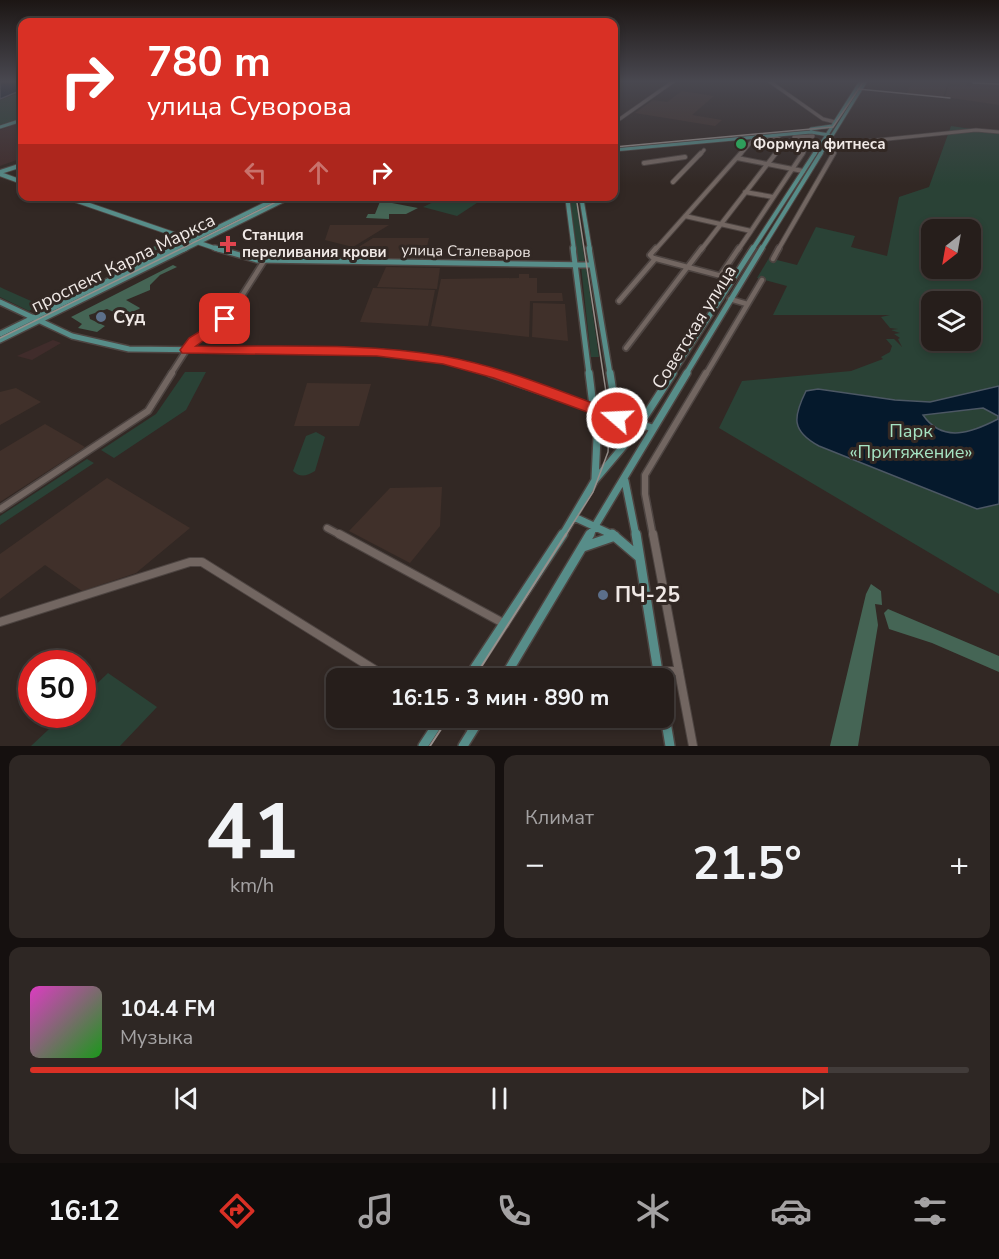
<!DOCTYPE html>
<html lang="ru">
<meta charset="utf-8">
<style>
body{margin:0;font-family:"Nunito Sans",sans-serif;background:#2e2724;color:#f1f3f6;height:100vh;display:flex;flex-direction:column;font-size:22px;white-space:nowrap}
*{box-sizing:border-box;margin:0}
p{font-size:20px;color:#a4a2a3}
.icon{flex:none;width:33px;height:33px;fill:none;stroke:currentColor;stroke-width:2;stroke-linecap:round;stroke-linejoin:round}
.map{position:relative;height:746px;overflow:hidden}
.drawer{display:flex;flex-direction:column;gap:9px;padding:9px;background:#15100f;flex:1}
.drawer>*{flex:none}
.hud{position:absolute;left:18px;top:18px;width:600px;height:183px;border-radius:12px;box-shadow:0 3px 9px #0003,0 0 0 2px #423c3a;background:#d93025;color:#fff;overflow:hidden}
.needle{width:39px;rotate:211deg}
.controls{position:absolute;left:921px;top:219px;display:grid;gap:12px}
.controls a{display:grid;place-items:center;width:60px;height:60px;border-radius:12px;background:#261e1b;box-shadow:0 3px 9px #0003,0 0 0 2px #423c3a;font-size:30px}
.speed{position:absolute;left:18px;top:650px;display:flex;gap:12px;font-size:30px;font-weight:700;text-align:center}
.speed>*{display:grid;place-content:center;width:78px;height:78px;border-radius:50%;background:#261e1b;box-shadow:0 3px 9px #0003,0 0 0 2px #423c3a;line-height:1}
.speed .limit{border:9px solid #d22;background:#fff;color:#111}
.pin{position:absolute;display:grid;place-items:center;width:51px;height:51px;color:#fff;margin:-26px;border-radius:12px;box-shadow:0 3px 9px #0006}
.me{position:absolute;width:66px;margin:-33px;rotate:289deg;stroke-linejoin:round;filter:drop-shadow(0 0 4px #0008)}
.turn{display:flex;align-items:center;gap:21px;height:126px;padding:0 30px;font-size:27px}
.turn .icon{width:78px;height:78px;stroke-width:2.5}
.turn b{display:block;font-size:42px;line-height:51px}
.lanes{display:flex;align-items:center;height:57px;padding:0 30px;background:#0003;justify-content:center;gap:30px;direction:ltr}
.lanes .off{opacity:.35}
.big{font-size:45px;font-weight:700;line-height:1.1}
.drawer .tile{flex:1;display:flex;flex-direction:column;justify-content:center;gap:9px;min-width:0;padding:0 21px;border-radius:12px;background:#2e2724}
.drawer .dial{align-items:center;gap:0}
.dial b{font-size:78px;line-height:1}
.song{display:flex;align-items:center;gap:18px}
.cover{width:72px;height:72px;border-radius:9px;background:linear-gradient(135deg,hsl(310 70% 55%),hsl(120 70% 35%))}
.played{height:6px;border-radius:3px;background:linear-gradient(90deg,#d93025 85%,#423c3a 85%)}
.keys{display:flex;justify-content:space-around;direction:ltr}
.heat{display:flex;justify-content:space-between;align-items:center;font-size:33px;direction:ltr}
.drawer .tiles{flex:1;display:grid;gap:9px;grid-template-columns:1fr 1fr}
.tile:last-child{grid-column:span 2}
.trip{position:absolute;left:326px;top:668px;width:348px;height:60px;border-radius:12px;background:#261e1b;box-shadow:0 3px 9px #0003,0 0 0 2px #423c3a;font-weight:700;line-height:60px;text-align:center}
.menu{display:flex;height:96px;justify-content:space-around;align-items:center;background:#0f0c0b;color:#a4a2a3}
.menu .icon{width:42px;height:42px}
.menu .current{color:#d93025}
.menu b{font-size:27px;color:#f1f3f6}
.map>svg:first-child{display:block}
.commercial{fill:#402c2b}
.built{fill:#40302a}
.green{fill:#2a4236;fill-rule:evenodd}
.forest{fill:#456555}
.water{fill:#05192c;stroke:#4c5764;stroke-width:1.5;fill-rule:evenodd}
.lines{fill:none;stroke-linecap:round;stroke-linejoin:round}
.minor-far4-casing{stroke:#4d4441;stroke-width:4.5}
.minor-far3-casing{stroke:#4d4441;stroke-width:6}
.minor-far2-casing{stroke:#4d4441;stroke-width:8}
.minor-far1-casing{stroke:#4d4441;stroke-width:9}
.minor-casing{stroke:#4d4441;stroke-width:10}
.major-far4-casing{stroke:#4d4441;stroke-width:4.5}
.major-far3-casing{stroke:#4d4441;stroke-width:6}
.major-far2-casing{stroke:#4d4441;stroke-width:8}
.major-far1-casing{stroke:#4d4441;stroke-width:10}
.major-casing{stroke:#4d4441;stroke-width:12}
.minor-far4{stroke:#726661;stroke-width:3}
.minor-far3{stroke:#726661;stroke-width:4}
.minor-far2{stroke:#726661;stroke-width:4.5}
.minor-far1{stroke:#726661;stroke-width:6}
.minor{stroke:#726661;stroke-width:8}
.major-far4{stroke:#578d89;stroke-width:3}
.major-far3{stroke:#578d89;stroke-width:4}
.major-far2{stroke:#578d89;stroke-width:5}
.major-far1{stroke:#578d89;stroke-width:7}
.major{stroke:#578d89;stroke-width:9}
.tram-far1{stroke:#978f8b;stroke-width:1.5}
.tram{stroke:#978f8b;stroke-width:2}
.route{fill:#d93025;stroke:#8d1f18;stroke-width:1.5}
.leisure-dot{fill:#2e9e5b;stroke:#322824;stroke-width:2}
.health-dot{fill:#e0444e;stroke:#322824;stroke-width:2}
.service-dot{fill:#5c6f8a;stroke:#322824;stroke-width:2}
.labels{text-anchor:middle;stroke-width:6;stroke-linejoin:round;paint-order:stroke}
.far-poi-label{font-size:15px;font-weight:bold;fill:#f0e9e6;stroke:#322824;text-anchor:start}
.far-street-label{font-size:15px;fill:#f0e9e6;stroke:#322824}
.street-label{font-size:18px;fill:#f0e9e6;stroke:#322824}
.poi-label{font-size:18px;font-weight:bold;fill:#f0e9e6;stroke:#322824;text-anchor:start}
.park-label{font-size:18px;fill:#a6e3c3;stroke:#322824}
.near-poi-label{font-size:21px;font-weight:bold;fill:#f0e9e6;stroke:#322824;text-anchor:start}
</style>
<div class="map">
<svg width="999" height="746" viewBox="0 0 999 746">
<rect width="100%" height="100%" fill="#322824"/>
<!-- commercial -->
<path class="commercial" d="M22,122V158L0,166V130Z
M53,340L61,343L32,360L17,356Z"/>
<!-- built -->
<path class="built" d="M913,81H944L966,83L967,86L973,85L975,81L999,84V105L945,97L948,86L963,85L948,83L943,97L907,93Z
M682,91L714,96L692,115L722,120L715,126L635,113L653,100L667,102Z
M330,225H389L353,247L325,240Z
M373,238H429L424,259L341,258Z
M386,267L440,268L437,289L377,287Z
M519,274H529V278H537V293H562L563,301H530L529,337L431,326L441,279L519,278Z
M373,288L435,290L428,326L360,322Z
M533,303L565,304L568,341L532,337Z
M307,383L371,384L359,426H294Z
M16,388L41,402L0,425V392Z
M45,424L85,447L0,502V451Z
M107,478L190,528L136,573L82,591L45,565L0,599V554Z
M442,487L440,526L410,563L349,531L390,488Z"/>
<!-- green -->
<path class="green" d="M22,92V118L0,125V100Z
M951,126L999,133V594L719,428L742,381L851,371L883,359L881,357L890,352L892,346L886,339H894L902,347L898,339L900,338L894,334L900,333L891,330L898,329L890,328L881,317L890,315H773L787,286L757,278L769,258L797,265L816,227L855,236L851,247L887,256L899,197L929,187ZM932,230H970V268H932ZM932,302H970V340H932Z
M444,197V196L486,197L457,216L423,207Z
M570,197H576L585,263L578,260Z
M581,266H586L599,357H591Z
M0,287L4,289L40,305L29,311L0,297Z
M185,372H206L186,410L114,458L101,450L156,414Z
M316,432L325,437L315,471C307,476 300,478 293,471L306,436Z
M87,459L94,463L0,525V516Z
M108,673L157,707L120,746H31L65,714H82L83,697Z"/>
<!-- forest -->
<path class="forest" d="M379,197H392V203L418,208L406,214H389V219L366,218L368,214H375L381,199Z
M173,239V242L116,269L107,270L167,240Z
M173,265L177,267L160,275L150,285V290L126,300L140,308L139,309L122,316L107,309L89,315L90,319L105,326L97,332L78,328L82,324L71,317Z
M871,584L881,591L882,605L875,604L878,625L858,746H830L866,594Z
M888,609L999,656V672L932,643L889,629L884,613Z"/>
<!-- water -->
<path class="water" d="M0,81H22V90L0,99Z
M999,386V504L977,509L819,446C791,431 793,417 806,391L818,389L895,400L930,402ZM983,408L998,416V419C973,432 943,444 923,415Z"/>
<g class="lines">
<defs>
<path id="minor-far4" d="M769,81L823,119L835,122
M614,123L674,81
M813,136L811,140L794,137Z
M811,140L821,142
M870,141L885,149
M784,142L807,147L802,155
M700,155L704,150
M740,155L753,140L778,138
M774,155L784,142L775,136
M833,155L839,144L976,130L999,132"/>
<path id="minor-far3" d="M737,158L803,171
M644,163L685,157
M673,182L701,153
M745,192L773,197
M685,216L751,231L738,250
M751,231L803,153
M655,250L741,153
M701,250L776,153
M778,250L834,153"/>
<path id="minor-far2" d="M656,248L650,255L653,258L733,279
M773,259L779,248
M720,276L739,248
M730,299L747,304
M619,301L655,259
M626,348L702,248
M171,374L189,346L229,316L264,261
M706,374L762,280"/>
<path id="minor-far1" d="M0,509L148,411L172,373
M327,528L342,536
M653,536L645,494V475L706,373"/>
<path id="minor" d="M339,534L505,624
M653,534L693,746
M0,622L190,562H202L388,678
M657,671H679
M451,717L473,729"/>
<path id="major-far4" d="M0,127L22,120
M811,129L832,126
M614,150L811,132L829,135
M814,155L861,81
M820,155L866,81"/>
<path id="major-far3" d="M0,172L22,165
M0,174L22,182
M63,196L220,250
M567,196L574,250
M581,196L590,250
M172,250L282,196
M183,250L292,196
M752,250L815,153
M761,250L821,153"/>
<path id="major-far2" d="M215,248L257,260L591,265
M573,248L589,374
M589,248L610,374
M0,302L72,336L129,349L377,352L444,360L496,374
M0,334L175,248
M0,340L186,248
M672,374L753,248
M686,374L762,248"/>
<path id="major-far1" d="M490,373L652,428
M589,373L597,438L595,479
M610,373L617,418
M625,481L636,536
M574,517L615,536
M562,536L595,480L633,435L673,373
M589,536L687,373"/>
<path id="major" d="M612,534L639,557
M636,534L659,678
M583,547L615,536
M468,678L563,534
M504,678L590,534
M663,704L670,746
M423,746L442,717
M463,746L481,717"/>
</defs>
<!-- minor-far4 casing -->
<use href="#minor-far4" class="minor-far4-casing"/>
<!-- minor-far3 casing -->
<use href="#minor-far3" class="minor-far3-casing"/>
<!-- minor-far2 casing -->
<use href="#minor-far2" class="minor-far2-casing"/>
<!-- minor-far1 casing -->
<use href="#minor-far1" class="minor-far1-casing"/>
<!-- minor casing -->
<use href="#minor" class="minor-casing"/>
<!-- major-far4 casing -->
<use href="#major-far4" class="major-far4-casing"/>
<!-- major-far3 casing -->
<use href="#major-far3" class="major-far3-casing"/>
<!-- major-far2 casing -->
<use href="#major-far2" class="major-far2-casing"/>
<!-- major-far1 casing -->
<use href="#major-far1" class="major-far1-casing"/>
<!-- major casing -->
<use href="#major" class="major-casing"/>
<!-- minor-far4 -->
<use href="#minor-far4" class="minor-far4"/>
<!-- minor-far3 -->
<use href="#minor-far3" class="minor-far3"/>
<!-- minor-far2 -->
<use href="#minor-far2" class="minor-far2"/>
<!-- minor-far1 -->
<use href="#minor-far1" class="minor-far1"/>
<!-- minor -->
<use href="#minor" class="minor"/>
<!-- major-far4 -->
<use href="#major-far4" class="major-far4"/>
<!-- major-far3 -->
<use href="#major-far3" class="major-far3"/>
<!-- major-far2 -->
<use href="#major-far2" class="major-far2"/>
<!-- major-far1 -->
<use href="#major-far1" class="major-far1"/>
<!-- major -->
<use href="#major" class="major"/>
<!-- tram-far1 -->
<path class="tram-far1" d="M973,83L999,84
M858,89L950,98
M614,147L833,127L864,81
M0,338L288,196
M565,536L593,492L608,452L610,418L576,196"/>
<!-- tram -->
<path class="tram" d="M474,678L566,534
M430,746L449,717"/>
</g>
<!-- sky -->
<linearGradient id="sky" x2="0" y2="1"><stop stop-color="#1c1614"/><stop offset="0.44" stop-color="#494850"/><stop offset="1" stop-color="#494850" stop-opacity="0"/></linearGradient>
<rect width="999" height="185" fill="url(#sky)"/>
<!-- route -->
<path class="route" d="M225,316L229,317V322L196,346C278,347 363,342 443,356C505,367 564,393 622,414L624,418L622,421H612L494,378L443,364L377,356L182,353L180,350L189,338Z"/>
<!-- markers -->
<circle class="leisure-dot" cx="741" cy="144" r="6"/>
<path class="health-dot" d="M225 235h6v6h6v6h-6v6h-6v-6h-6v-6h6z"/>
<g class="service-dot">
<circle cx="101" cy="317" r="6"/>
<circle cx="603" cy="595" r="6"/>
</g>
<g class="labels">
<!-- far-poi labels -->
<g class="far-poi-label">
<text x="753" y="149">Формула фитнеса</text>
<text x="242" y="240">Станция<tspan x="242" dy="17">переливания крови</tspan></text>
</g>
<!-- far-street labels -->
<g class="far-street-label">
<text transform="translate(466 251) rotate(1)" y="5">улица Сталеваров</text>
</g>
<!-- street labels -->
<g class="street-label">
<text transform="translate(123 263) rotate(-26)" y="6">проспект Карла Маркса</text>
<text transform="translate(694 327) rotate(-58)" y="6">Советская улица</text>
</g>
<!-- poi labels -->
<g class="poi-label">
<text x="113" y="323">Суд</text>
</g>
<!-- park labels -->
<g class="park-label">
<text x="911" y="437">Парк<tspan x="911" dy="21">«Притяжение»</tspan></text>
</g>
<!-- near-poi labels -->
<g class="near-poi-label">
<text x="615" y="602">ПЧ-25</text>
</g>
</g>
</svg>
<div class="controls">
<a><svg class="needle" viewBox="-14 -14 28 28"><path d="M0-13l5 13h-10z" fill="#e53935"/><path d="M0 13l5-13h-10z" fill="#a4a2a3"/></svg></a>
<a><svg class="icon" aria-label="layers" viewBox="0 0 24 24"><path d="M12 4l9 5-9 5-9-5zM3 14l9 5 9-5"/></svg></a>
</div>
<div class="speed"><div class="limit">50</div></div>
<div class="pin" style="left:225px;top:319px;background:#d93025"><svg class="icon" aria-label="arrive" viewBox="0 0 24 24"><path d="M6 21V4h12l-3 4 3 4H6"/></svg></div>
<svg class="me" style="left:617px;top:418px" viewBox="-20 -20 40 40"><circle r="17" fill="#d93025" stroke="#fff" stroke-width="3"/><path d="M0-11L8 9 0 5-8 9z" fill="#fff"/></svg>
<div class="trip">16:15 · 3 мин · 890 m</div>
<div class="hud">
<div class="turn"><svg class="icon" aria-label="right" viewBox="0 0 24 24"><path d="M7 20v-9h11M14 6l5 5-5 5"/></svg><div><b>780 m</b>улица Суворова</div></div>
<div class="lanes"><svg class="icon off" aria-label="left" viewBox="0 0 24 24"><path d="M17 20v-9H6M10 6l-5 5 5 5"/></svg><svg class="icon off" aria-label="ahead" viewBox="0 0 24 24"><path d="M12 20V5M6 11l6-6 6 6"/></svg><svg class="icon" aria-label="right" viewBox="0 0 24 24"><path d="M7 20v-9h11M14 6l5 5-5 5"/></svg></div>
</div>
</div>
<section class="drawer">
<div class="tiles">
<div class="tile dial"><b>41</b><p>km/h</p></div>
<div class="tile"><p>Климат</p>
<div class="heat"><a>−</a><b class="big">21.5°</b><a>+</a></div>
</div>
<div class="tile">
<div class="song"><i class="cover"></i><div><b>104.4 FM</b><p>Музыка</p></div></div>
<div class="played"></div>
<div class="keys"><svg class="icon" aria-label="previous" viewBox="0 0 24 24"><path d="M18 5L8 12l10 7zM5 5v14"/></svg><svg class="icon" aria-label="pause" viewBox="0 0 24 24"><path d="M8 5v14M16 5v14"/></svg><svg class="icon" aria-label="next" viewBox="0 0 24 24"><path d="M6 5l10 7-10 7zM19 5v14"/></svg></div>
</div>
</div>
</section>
<nav class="menu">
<b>16:12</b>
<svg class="icon current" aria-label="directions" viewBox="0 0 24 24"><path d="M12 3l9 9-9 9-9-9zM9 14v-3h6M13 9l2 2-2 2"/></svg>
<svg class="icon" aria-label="music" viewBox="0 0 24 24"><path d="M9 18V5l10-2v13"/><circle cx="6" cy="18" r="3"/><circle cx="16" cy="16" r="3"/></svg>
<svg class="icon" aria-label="phone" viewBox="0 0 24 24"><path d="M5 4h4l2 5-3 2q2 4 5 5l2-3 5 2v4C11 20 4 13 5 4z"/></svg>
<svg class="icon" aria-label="climate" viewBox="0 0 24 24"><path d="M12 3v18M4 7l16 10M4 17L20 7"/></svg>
<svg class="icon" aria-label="car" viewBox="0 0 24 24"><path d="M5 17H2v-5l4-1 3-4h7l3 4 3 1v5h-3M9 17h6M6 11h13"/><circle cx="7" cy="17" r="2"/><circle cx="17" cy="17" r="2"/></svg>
<svg class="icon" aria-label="filters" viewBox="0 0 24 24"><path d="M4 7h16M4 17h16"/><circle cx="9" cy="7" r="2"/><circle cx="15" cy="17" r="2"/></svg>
</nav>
